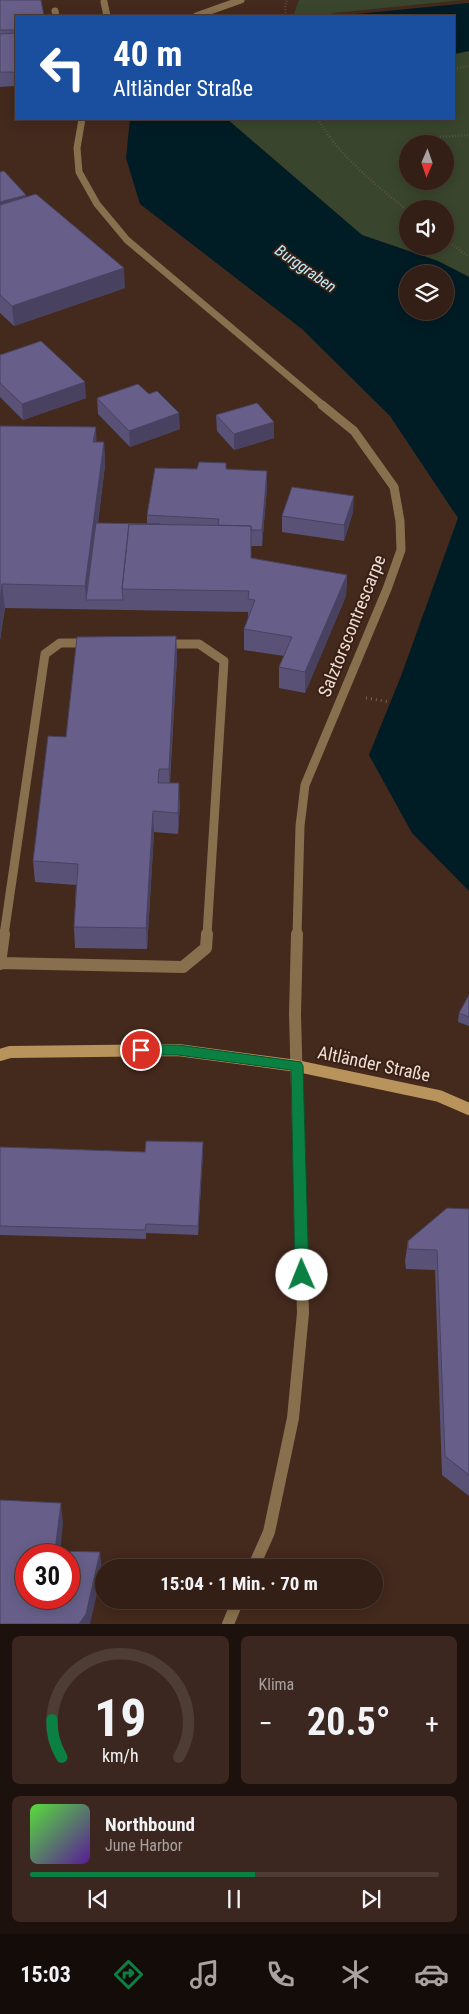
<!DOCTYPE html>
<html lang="de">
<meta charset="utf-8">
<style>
body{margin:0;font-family:"Roboto Condensed",sans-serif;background:#3b271f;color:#f1f3f6;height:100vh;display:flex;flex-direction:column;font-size:19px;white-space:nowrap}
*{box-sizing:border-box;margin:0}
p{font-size:16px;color:#a9a2a1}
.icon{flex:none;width:28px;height:28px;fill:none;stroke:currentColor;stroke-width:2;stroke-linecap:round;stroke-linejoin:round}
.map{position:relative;height:1624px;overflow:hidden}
.sheet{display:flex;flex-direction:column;gap:12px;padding:12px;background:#1c110c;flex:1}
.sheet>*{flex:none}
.guide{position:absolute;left:15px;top:15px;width:440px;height:105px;border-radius:0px;box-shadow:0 2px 12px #0003,0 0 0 1px #4e3d35;background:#1a4fa0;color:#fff;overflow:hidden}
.needle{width:32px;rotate:182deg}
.tools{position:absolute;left:399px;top:135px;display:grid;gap:10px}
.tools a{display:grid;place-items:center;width:55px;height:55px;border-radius:50%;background:#331f16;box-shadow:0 2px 12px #0003,0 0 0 1px #4e3d35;font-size:25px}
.speed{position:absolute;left:15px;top:1544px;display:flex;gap:10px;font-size:25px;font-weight:700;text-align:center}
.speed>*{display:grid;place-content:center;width:65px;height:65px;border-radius:50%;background:#331f16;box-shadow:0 2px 12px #0003,0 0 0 1px #4e3d35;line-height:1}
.speed .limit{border:8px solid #d22;background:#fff;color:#111}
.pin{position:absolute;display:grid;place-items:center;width:42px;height:42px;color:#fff;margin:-21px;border:2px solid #fff;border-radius:50%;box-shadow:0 1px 5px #0007}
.me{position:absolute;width:55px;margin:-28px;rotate:359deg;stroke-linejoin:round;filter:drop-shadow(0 0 4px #0008)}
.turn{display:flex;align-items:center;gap:18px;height:105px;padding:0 15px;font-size:22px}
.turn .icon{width:65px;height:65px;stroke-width:2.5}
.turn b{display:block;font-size:35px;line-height:42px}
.big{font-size:38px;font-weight:700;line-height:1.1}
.sheet .tile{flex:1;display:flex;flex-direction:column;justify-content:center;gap:8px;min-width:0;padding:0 18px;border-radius:8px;background:#3b271f}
.sheet .dial{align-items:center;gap:0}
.dial svg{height:130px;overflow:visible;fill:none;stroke:#4e3d35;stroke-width:7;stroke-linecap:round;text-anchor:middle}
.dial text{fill:#f1f3f6;stroke:none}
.song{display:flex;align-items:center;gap:15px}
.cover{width:60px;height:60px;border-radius:8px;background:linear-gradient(135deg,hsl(110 70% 55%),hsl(270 70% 35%))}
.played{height:5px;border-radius:2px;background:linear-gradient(90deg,#0b8043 55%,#4e3d35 55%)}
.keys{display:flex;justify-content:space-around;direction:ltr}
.heat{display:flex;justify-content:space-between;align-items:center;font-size:28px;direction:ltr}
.sheet .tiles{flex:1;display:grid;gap:12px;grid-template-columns:1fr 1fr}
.tile:last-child{grid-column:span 2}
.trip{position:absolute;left:95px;top:1559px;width:288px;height:50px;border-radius:25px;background:#331f16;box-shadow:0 2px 12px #0003,0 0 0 1px #4e3d35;font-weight:700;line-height:50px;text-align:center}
.menu{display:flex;height:80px;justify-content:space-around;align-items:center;background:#140c09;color:#a9a2a1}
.menu .icon{width:35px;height:35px}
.menu .selected{color:#0b8043}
.menu b{font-size:22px;color:#f1f3f6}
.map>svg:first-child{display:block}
.green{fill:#39462d;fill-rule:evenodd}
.water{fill:#001c25;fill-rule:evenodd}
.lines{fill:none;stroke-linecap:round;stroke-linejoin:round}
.path-far1{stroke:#775f55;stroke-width:2.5;stroke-dasharray:0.5 2.5;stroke-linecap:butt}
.path{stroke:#775f55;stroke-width:3;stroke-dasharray:1 4;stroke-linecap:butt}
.lane-far2{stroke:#88704e;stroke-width:7}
.lane-far1{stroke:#88704e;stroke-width:9}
.lane{stroke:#88704e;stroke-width:12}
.street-far2{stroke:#88704e;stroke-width:7}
.street-far1{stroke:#88704e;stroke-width:9}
.street{stroke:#88704e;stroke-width:12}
.secondary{stroke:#b9935c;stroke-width:12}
.wall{fill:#595276}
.shaded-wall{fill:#484260}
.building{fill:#675f89;stroke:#484260;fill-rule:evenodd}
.route{fill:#0b8043;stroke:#07532c}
.labels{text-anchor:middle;stroke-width:4;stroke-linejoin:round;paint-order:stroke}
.far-water-label{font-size:16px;font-style:italic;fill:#baedff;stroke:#392014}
.street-label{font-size:18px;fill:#efddd6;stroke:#392014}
</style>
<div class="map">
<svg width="469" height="1624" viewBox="0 0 469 1624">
<rect width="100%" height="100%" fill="#44291d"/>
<!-- green -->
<path class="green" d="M299,0H462L334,13L326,16H295L294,13Z
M469,51V277L438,261L362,235L227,119H454V54ZM408,144H445V181H408ZM408,209H445V246H408Z"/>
<!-- water -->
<path class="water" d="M469,3V51L454,54V16H336Z
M130,119H227L362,235L438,261L469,277V891L412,833L369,755L401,676L458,518L390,416L302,329L140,204L126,158ZM408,274H445V311H408Z"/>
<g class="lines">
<!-- path-far1 -->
<path class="path-far1" d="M286,16L285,6L287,0
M454,69L469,66
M318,119C340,157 374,183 408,211
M437,137L469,135
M445,239L469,257"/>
<!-- path -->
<path class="path" d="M366,698L390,702"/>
<!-- lane-far2 -->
<path class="lane-far2" d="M104,2L107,16
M55,11L56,16"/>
<!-- lane-far1 -->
<path class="lane-far1" d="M164,644H199L224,661L207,935
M4,935L45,654L60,643H89"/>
<!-- lane -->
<path class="lane" d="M1,963L183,967L206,948L207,934
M0,964L4,934"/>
<!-- street-far2 -->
<path class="street-far2" d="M196,16L241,0
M82,119L77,148L79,172L97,204L127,240L324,406"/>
<!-- street-far1 -->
<path class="street-far1" d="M297,935L300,826L305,785L387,589L401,550L400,521L394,487L354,431L322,405"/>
<!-- street -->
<path class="street" d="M253,1568L269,1532L293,1418L303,1313L295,1014L297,934
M228,1624L238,1600"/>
<!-- secondary -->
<path class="secondary" d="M0,1055L10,1052L178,1050L297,1066L439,1096L469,1109"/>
</g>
<!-- wall -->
<path class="wall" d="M0,0L16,16V87L13,86L0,87Z
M0,172L26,197L125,288L14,326L0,313Z
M0,355L86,398L23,420L0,397Z
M97,398L180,429L130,447L98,414Z
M216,415L274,422V438L234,450L217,431Z
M0,426L96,427V442H104L105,465L98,523L147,524V515L197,469H226L267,487L262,546H251V558L347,575L346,596L305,693L279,688V667L284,656L244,650V629L248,619V612L5,608L0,640Z
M353,512L344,541L282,532V516Z
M176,636L177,657L170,783L180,804L178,834L154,832L147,949L75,948L74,927L76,885L35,882L33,861L66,737Z
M469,995V1026L458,1022L459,1013Z
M203,1142V1152L198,1235L146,1233V1239L0,1235V1147L145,1152Z
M469,1209V1496L442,1475L435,1270L406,1269L405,1261L408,1241Z"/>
<!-- shaded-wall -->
<path class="shaded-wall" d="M26,195L27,204L0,211V202Z
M124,268L125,288L14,326L12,306Z
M85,382L86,398L23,420L22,404Z
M179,413L180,429L130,447L129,431Z
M274,422V438L234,450V434Z
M96,427L97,450L93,442Z
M104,442L105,465L88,600H86L85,586Z
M267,471V487L262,546V530Z
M354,496L353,512L344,541V525Z
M347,575L346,596L305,693V672Z
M2,584L5,608L0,640V601Z
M176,636L177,657L169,790V769Z
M179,783L180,804L178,834V813Z
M153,811L154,832L147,949L146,928Z
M203,1142V1152L198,1235V1226Z
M61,1503L63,1523L60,1555L55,1551Z
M100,1552L102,1572L90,1624H79Z"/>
<!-- building -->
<path class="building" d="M0,0H41L44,16H16V30H0Z
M16,33V73L12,72H0V34Z
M4,171L26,195L0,202V172Z
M36,194L124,268L12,306L0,295V205Z
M41,341L85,382L22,404L0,383V355Z
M138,384L149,394L157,391L179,413L129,431L97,398Z
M257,403L274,422L234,434L216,415Z
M0,426L96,427L93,442H104L85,586L2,584L0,601Z
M199,462L226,463V469L267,471L262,530H251V526L218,525L219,519L147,515L155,468L197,469Z
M292,487L354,496L344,525L282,516Z
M96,523L160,524H129L122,589L123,600H86Z
M129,524L251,526V558L347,575L305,672L279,667L292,637L244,629L255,600L248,599L249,591L122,589Z
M176,636L169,769H159L158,783H179L178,813L153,811L146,928L74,927L78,864L33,861L48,736L66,737L77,637Z
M469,995V1017L459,1013Z
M146,1141L203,1142L198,1226L146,1224L145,1230L0,1226V1147L145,1152Z
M447,1208L469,1209V1475L445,1456L437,1250L408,1249V1241Z
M0,1500L61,1503L55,1551L100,1552L86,1614L79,1624H0ZM26,1555H69V1598H26Z"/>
<!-- route -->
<path class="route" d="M141,1045H178L301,1062L303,1066L309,1275L307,1279L302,1281L297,1279L295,1275L291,1070L178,1055H141L137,1054L135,1050L137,1047Z"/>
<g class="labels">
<!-- far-water labels -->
<g class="far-water-label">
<text transform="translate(306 268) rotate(35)" y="6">Burggraben</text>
</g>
<!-- street labels -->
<g class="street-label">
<text transform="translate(352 626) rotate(-68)" y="6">Salztorscontrescarpe</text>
<text transform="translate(374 1064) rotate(12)" y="6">Altländer Straße</text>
</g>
</g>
</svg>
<div class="tools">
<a><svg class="needle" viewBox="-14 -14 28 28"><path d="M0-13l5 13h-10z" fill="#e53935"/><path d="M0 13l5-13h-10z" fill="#a9a2a1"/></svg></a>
<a><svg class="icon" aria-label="sound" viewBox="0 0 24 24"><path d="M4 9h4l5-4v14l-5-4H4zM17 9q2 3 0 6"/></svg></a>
<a><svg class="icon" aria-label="layers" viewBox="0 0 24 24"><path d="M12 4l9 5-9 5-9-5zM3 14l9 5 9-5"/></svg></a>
</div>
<div class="speed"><div class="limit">30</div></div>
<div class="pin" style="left:141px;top:1050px;background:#d93025"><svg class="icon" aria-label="arrive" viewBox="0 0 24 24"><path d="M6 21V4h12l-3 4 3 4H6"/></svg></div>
<svg class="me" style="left:302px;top:1275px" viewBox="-20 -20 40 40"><circle r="19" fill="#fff"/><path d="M0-13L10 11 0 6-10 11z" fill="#0b8043"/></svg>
<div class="trip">15:04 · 1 Min. · 70 m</div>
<div class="guide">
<div class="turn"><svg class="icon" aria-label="left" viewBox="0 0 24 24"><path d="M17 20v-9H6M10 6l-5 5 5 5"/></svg><div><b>40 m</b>Altländer Straße</div></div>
</div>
</div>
<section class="sheet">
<div class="tiles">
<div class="tile dial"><svg viewBox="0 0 100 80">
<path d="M14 69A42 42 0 1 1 86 69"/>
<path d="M14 69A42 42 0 0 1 8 46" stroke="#0b8043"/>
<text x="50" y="56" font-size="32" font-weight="700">19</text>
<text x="50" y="72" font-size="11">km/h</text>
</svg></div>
<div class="tile"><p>Klima</p>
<div class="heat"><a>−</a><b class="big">20.5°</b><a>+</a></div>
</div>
<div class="tile">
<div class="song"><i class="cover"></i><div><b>Northbound</b><p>June Harbor</p></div></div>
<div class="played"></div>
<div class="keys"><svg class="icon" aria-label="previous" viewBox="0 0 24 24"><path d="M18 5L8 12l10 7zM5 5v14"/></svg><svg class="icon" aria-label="pause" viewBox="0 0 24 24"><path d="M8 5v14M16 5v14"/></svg><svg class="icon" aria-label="next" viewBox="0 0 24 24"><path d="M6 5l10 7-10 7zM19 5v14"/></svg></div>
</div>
</div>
</section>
<nav class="menu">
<b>15:03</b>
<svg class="icon selected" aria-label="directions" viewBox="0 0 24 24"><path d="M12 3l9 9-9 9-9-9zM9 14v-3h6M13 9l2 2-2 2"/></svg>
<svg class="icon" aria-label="music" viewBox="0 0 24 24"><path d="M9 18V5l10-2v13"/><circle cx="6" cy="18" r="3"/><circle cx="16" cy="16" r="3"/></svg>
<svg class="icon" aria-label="phone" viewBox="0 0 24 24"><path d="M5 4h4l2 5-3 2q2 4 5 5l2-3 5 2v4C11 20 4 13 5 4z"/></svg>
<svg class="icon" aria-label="climate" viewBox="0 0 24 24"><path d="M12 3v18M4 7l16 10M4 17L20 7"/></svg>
<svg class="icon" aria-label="car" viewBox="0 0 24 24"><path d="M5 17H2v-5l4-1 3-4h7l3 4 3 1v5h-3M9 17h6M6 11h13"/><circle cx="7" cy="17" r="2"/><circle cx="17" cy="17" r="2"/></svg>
</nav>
